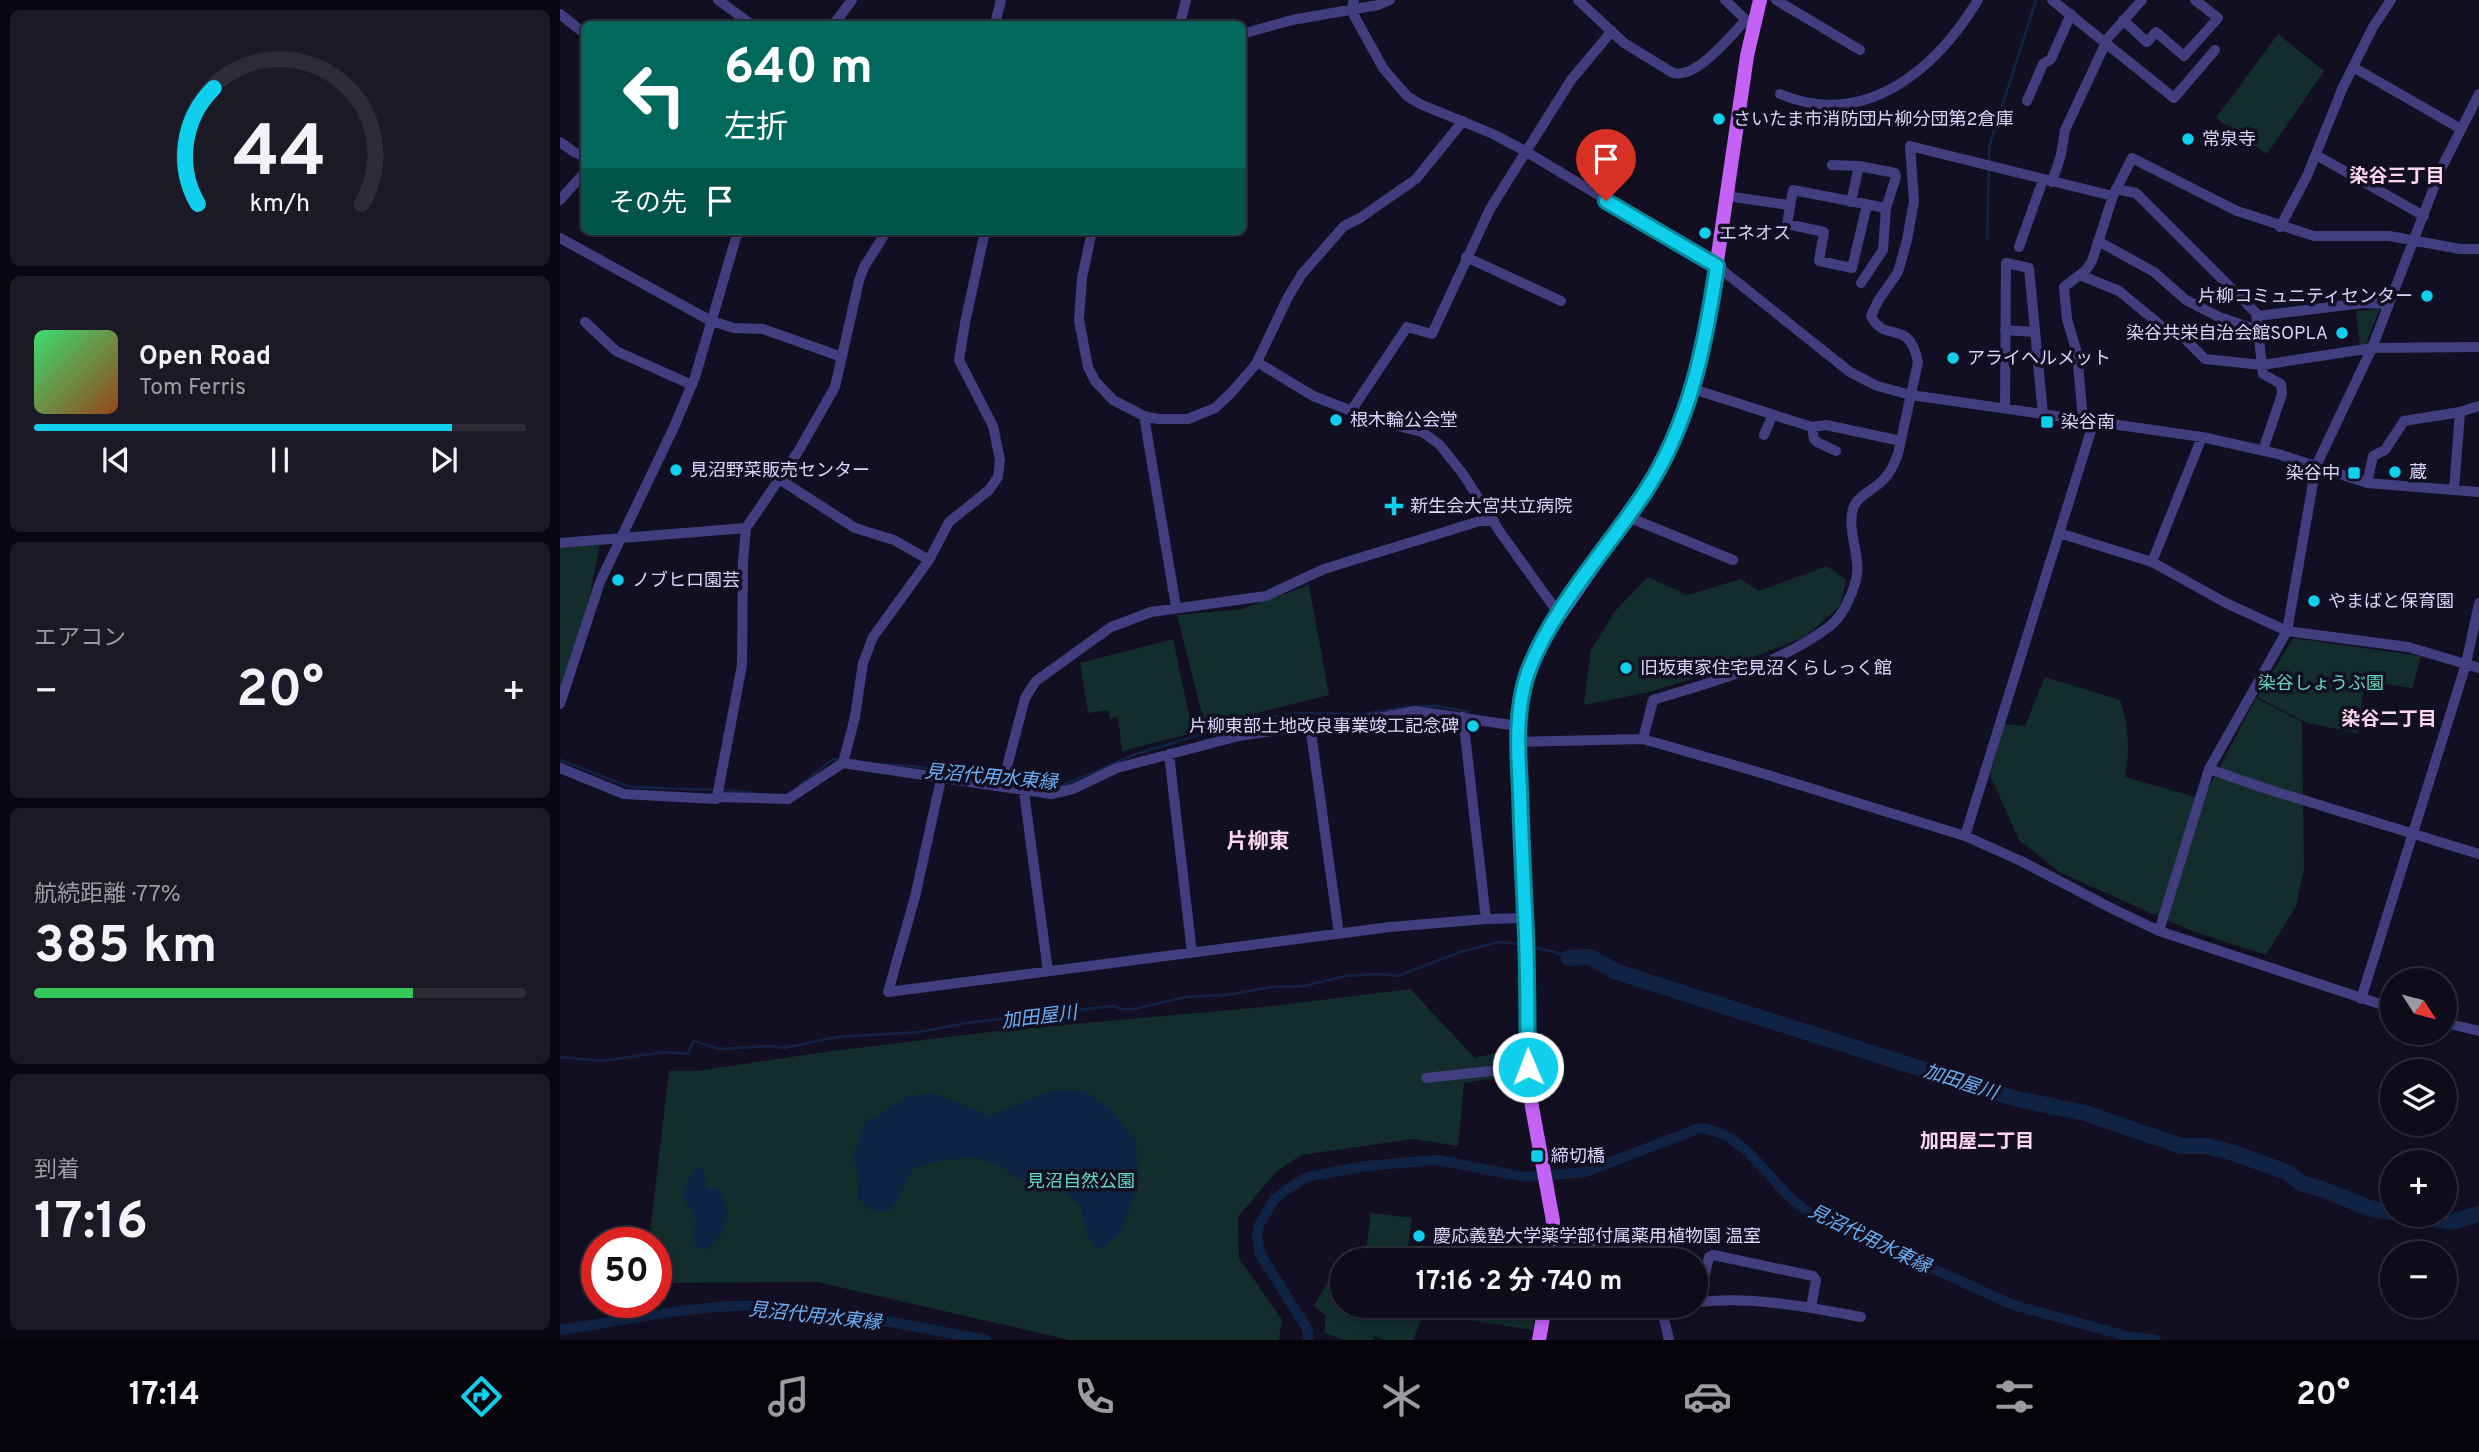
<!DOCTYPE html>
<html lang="ja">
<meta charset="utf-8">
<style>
body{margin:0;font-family:Overpass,"Noto Sans JP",sans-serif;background:#1c1927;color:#f1f3f6;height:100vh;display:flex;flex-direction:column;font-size:26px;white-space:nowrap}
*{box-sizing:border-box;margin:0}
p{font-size:23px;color:#9b9ba2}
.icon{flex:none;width:38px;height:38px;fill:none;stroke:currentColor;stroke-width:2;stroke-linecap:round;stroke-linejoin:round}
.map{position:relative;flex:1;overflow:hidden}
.panel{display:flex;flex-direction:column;gap:10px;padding:10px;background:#08060e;width:560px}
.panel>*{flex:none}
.top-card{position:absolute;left:21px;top:21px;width:665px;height:214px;border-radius:10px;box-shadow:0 4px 10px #0003,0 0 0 2px #2e2b39;background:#00695c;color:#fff;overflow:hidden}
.needle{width:46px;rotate:126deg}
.buttons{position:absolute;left:1820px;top:968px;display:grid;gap:14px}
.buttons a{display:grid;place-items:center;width:77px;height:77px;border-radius:50%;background:#0e0b1a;box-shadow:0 4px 10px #0003,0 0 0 2px #2e2b39;font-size:35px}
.speed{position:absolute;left:21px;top:1227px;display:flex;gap:14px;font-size:35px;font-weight:700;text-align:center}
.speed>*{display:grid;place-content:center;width:91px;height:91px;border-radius:50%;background:#0e0b1a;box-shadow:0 4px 10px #0003,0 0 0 2px #2e2b39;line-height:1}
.speed .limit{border:10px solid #d22;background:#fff;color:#111}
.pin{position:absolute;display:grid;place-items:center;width:60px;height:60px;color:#fff;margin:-72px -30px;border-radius:50% 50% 50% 0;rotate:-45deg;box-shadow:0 0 7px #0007}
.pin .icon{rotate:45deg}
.me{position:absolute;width:77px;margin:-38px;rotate:359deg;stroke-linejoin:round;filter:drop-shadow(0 0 5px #0008)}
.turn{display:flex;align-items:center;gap:24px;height:147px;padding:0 28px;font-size:32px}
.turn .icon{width:91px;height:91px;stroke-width:2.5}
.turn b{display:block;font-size:49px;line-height:60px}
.then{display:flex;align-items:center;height:66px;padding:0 28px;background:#0003;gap:14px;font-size:26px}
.big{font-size:52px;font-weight:700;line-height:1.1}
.panel .widget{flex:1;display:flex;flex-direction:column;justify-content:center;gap:10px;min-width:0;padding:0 24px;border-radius:10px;background:#1c1927}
.panel .dial{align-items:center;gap:0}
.dial svg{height:182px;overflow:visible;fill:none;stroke:#2e2b39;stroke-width:7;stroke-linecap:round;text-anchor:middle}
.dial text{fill:#f1f3f6;stroke:none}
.song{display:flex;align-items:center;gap:21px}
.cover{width:84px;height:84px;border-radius:10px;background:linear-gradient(135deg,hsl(140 70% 55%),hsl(20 70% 35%))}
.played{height:7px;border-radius:4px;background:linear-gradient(90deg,#0fcfed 85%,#2e2b39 85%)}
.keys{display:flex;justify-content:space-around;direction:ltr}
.heat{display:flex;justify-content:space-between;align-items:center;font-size:38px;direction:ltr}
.charge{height:10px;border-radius:5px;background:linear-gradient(90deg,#34c759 77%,#2e2b39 0)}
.trip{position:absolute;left:770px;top:1248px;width:378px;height:70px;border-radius:35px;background:#0e0b1a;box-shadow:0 4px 10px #0003,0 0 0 2px #2e2b39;font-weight:700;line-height:70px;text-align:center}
.tabs{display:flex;height:112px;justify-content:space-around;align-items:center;background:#06040a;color:#9b9ba2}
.tabs .icon{width:49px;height:49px}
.tabs .active{color:#0fcfed}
.tabs b{font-size:32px;color:#f1f3f6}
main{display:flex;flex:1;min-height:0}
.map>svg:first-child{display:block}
.green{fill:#132c2c}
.water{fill:#112345}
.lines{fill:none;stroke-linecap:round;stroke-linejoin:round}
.stream{stroke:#112345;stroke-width:2.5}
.canal{stroke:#112345;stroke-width:10}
.river{stroke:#112345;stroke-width:16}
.minor{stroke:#423d7e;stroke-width:10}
.major{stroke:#c362f5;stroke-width:14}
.route-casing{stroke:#0a879a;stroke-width:18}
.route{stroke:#0fcfed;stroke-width:12}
.poi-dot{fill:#0fcfed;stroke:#130f22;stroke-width:2.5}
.labels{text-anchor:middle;stroke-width:7;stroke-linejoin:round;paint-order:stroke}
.poi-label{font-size:18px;fill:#dad4fc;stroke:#130f22;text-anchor:start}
.park-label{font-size:18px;fill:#64d8bf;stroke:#130f22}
.neighbourhood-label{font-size:19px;font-weight:bold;fill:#fcd6ed;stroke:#130f22}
.water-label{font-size:19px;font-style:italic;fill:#68aff5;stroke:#130f22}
.quarter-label{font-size:21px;font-weight:bold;fill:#fcd6ed;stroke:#130f22}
</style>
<main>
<section class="panel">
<div class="widget dial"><svg viewBox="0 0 100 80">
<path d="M14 69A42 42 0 1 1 86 69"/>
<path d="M14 69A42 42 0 0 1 21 18" stroke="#0fcfed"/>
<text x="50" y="56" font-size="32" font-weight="700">44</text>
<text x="50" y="72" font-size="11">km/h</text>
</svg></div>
<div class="widget">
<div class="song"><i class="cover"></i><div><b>Open Road</b><p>Tom Ferris</p></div></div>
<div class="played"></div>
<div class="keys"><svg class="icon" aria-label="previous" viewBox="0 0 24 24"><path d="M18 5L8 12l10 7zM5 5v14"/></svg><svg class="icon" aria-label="pause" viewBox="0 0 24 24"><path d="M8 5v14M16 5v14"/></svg><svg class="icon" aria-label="next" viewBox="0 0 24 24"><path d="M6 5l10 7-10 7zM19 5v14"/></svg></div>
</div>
<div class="widget"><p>エアコン</p>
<div class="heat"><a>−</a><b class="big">20°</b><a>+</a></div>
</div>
<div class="widget"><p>航続距離 · 77%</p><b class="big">385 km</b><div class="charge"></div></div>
<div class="widget"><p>到着</p><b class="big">17:16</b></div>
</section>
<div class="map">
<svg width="1919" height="1340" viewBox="0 0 1919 1340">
<rect width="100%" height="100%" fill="#130f22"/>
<!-- green -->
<path class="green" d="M1718,34L1764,71L1707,154L1656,118Z
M1820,309L1805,345L1800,346L1796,311Z
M40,545L22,634L0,691V548Z
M1267,566L1286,580L1280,606L1245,637L1165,668L1090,692L1024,705L1031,650L1055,611L1088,577L1127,595L1181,579L1199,591Z
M749,585L769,695L645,726L617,615L682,609Z
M1733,638L1861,656L1852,688L1805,681L1797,733L1747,723L1697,697Z
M613,639L633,733L562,751L558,717L550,719L548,710L528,713L520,663Z
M1485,677L1560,700C1569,725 1570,751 1565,777L1635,797L1650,785L1696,698L1742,722L1744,870L1736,906L1706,955L1632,931L1501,873L1459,840L1430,775L1444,724L1465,726Z
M850,989L915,1058L957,1048L961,1086L947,1077L904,1083L898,1146L853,1139L741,1155L716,1172L678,1217L679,1258L722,1320L719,1340H510L257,1282L96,1283V1242H89L109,1071H137L272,1051L447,1030L704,1007Z
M811,1213L852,1218L846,1260L805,1257Z
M781,1258L806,1260H782V1306H867L853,1340H825L814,1336L813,1340H784L765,1333V1315L754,1306Z
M874,1306H976L973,1330L870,1314Z"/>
<!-- water -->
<path class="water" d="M493,1090L524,1091L551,1109L576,1142L578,1183L561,1232L544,1248L534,1246L527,1235L521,1206L500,1189L465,1183L439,1165L414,1157L384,1160L353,1168L337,1200L328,1212H314L298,1199L299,1176L293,1156L306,1122L347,1097L374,1093L429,1116Z
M137,1167L144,1173L147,1188L160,1190C173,1217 168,1227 148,1249L136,1247L133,1236L136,1221L123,1197L129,1179Z"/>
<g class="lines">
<!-- stream -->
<path class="stream" d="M1429,161V147L1476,0
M1427,239L1429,167
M0,760L70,787L156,790
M322,764L352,766L444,779
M968,774L969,821
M450,780L499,787L576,754L672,725L733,713L804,714L847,707L876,706L909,712
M240,785L273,759L281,760
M162,790L194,793
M970,874L974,948
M976,948L995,952L1009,958
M0,1057L41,1061L106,1052L127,1054L134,1041L159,1049L211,1046L224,1048L277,1037L360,1032L406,1023L516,1010L553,1006L562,1009H573L626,997L667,995L711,987L744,986L785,976L818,974L838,976L900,952L938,942L960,944"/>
<!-- canal -->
<path class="canal" d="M0,1330C62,1321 141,1303 203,1306C278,1310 352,1326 426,1340
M748,1340V1330L700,1254L697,1235L699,1225L714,1200L726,1190L747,1177L805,1166L877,1160L965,1177L1025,1172L1140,1128C1190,1133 1210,1188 1250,1213L1453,1305L1567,1336L1596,1340"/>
<!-- river -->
<path class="river" d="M1009,958L1030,957L1057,972L1453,1098L1525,1113L1621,1146H1647L1674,1153L1726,1172L1743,1184L1762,1189L1809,1208L1832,1212
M1847,1214L1891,1222L1919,1214"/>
<!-- minor -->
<path class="minor" d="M158,0L191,24
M794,0L791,10L823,68L847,96L860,104L933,134L965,151L1157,266L1290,372L1317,386L1351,395L1642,437L1718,454L1807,483L1919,492
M1018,0L1064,43L1113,73C1137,79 1170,36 1186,20
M1165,0L1190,24
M1216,0L1300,50
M1492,0L1614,98L1655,50
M0,14L24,33
M1563,20L1587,42L1596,32L1624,56L1658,18L1635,0
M274,24L292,0
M435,24L441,0
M620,24L626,0
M682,34L732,20L818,5L830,0
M1793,67L1901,129
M1220,94C1306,130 1376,69 1418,0
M1467,101L1483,64L1491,59L1511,14
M0,142L14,152L24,156
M1756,155L1864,216
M1272,165L1299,166L1335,173L1336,177L1326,208L1323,250L1301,283
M1492,182L1501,155L1505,130L1548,38L1582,0
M1556,189L1576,193L1696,313L1703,374L1721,384L1722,394L1703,450
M1166,196L1229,205
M0,200L24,173
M1291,202L1299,166
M1307,205L1292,268L1259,261L1264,232L1227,224L1233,190L1326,208
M1720,227L1747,176L1783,87L1813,27L1831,0
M324,231L323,237L304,267L299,281L275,387L239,450L186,528L183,561L182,665L157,797L228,799L283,763L295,717L303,663L313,637L369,560L389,522L429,490L438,477L440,460L433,426L399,360L405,323L425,231
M532,231L522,278L519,320L528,367L535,381L553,400L584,416L598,419H628L655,408L671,393L696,364L728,297L742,274L784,226L800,218L856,179L903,121
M0,238L151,321L174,328L203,329L282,357
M1538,241L1594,272L1626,300L1659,317L1698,330
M1459,247L1483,180
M906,257L1001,301
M1520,275L1559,291L1604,328L1625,339L1645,359L1702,365L1812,348L1919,347
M1697,316L1804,303L1829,304
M25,322L56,351L132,385
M1445,330L1475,332
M697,362L753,396L818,421L862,432L879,444L903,474L940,532L999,614
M1133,389L1252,427L1254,439L1257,442L1276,451
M1445,408L1446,263L1469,268L1483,414
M791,411L847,327L872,334L930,209L1011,80L1052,31
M584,416L616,607
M1523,420L1517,353L1507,319L1504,287L1526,270L1532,261L1553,196L1572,158L1677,211L1754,236H1829L1900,249H1919
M1252,427L1266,425L1341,441
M1204,435L1212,416
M219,479L295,528L334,540L369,560
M1807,483L1813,456L1825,450L1844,421L1900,412L1919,406
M1894,490L1900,412
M1068,517L1173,560
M1499,533L1592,562L1666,603L1727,631L1848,647L1919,668
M0,543L186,528
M1592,562L1642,437
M0,704L40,582L115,425L135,377L178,231
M903,717L926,919L965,918
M750,725L779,934
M1083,739L1093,700C1154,681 1219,665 1270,626C1283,616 1292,595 1296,580C1302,556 1285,529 1294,506C1299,495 1313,490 1322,481C1330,474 1334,464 1338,454L1358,362C1349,317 1326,345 1311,316L1318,301L1338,272L1347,240L1354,201L1350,146L1553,196
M958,742L1083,739L1198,772L1405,836L1461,861L1551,908L1599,931L1832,1008
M609,754L632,953
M283,763L491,794L513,789L557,768L679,736L750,725L825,717L855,711L958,726
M0,768L64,794L156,799
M1649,769L1707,789L1919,854
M381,779L355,897L328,992L830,927L926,919
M445,787L448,763L465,698L476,681L551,627L591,612L706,596L764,569L920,521H934
M464,792L488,971
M1405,836L1534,421
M1599,931L1649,769L1727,631L1756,466L1812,348L1881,169L1919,94
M1801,999L1906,664L1919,603
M1885,1023L1919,1031
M866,1078L967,1067
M994,1229L1064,1260
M1139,1302C1192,1296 1248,1307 1301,1317
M1143,1302L1140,1295L1149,1257L1153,1255L1253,1276L1256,1280L1251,1308
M1101,1306L1109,1340"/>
<!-- major -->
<path class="major" d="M992,1260L993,1221L972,1107L967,1067V973L958,726C963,693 969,665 985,636L1087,489L1124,416L1146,337L1187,56L1200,0
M979,1340L985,1306"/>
</g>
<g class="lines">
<defs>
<path id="route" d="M968,1067C967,1015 968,964 965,913C963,872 961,831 960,791C958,752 955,712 967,675C989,612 1048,548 1085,492C1130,423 1145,346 1157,266L1046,201"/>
</defs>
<!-- route casing -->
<use href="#route" class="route-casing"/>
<!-- route -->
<use href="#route" class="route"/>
</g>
<!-- markers -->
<g class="poi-dot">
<circle cx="1159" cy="119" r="7"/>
<circle cx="1628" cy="139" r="7"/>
<circle cx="1145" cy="233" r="7"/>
<circle cx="1867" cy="296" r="7"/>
<circle cx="1782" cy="333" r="7"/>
<circle cx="1393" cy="358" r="7"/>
<circle cx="776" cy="420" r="7"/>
<rect x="1480" y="415" width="14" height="14" rx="3.5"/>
<circle cx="116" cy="470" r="7"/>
<circle cx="1835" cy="472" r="7"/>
<rect x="1787" y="466" width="14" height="14" rx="3.5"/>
<path d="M830.5 495.5h7v7h7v7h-7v7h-7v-7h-7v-7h7z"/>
<circle cx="58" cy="580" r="7"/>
<circle cx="1754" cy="601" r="7"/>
<circle cx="1066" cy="668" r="7"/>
<circle cx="913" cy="726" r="7"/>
<rect x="970" y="1149" width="14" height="14" rx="3.5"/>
<circle cx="859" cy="1236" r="7"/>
</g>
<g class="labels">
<!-- poi labels -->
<g class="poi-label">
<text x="1173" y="125">さいたま市消防団片柳分団第2倉庫</text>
<text x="1642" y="145">常泉寺</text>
<text x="1159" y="239">エネオス</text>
<text x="1853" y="302" text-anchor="end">片柳コミュニティセンター</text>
<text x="1768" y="339" text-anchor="end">染谷共栄自治会館SOPLA</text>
<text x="1407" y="364">アライヘルメット</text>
<text x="790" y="426">根木輪公会堂</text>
<text x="1501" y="428">染谷南</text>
<text x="130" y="476">見沼野菜販売センター</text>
<text x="1849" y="478">蔵</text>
<text x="1780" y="479" text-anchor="end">染谷中</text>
<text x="850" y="512">新生会大宮共立病院</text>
<text x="72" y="586">ノブヒロ園芸</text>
<text x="1768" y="607">やまばと保育園</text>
<text x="1080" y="674">旧坂東家住宅見沼くらしっく館</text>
<text x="899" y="732" text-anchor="end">片柳東部土地改良事業竣工記念碑</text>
<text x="991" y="1162">締切橋</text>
<text x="873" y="1242">慶応義塾大学薬学部付属薬用植物園 温室</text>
</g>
<!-- park labels -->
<g class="park-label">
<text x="1761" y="689">染谷しょうぶ園</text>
<text x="521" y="1187">見沼自然公園</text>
</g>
<!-- neighbourhood labels -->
<g class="neighbourhood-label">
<text x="1837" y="182">染谷三丁目</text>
<text x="1829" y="725">染谷二丁目</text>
<text x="1417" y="1147">加田屋二丁目</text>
</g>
<!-- water labels -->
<g class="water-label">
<text transform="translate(431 776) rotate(5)" y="7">見沼代用水東縁</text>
<text transform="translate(479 1016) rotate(-7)" y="7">加田屋川</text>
<text transform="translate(1401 1081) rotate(18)" y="7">加田屋川</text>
<text transform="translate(1310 1238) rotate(26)" y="7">見沼代用水東縁</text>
<text transform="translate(255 1315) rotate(6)" y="7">見沼代用水東縁</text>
</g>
<!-- quarter labels -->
<g class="quarter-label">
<text x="698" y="848">片柳東</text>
</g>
</g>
</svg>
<div class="buttons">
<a><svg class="needle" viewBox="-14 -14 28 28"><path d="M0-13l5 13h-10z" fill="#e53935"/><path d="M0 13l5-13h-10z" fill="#9b9ba2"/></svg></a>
<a><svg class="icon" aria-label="layers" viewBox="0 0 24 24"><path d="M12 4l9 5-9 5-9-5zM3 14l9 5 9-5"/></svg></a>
<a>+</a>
<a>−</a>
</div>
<div class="speed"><div class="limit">50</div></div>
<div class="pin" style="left:1046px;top:201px;background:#d93025"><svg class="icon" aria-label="arrive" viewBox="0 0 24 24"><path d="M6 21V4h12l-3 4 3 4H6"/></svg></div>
<svg class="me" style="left:968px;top:1067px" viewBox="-20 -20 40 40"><circle r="17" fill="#0fcfed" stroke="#fff" stroke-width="3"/><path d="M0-11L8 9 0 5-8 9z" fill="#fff"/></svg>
<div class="trip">17:16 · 2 分 · 740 m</div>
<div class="top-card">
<div class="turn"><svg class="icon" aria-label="left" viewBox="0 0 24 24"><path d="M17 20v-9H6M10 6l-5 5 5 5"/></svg><div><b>640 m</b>左折</div></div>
<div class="then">その先<svg class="icon" aria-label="arrive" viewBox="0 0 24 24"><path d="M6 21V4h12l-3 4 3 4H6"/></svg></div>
</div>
</div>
</main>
<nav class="tabs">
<b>17:14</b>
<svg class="icon active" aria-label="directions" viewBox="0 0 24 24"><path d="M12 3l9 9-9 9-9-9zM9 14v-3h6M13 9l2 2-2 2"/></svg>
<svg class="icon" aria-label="music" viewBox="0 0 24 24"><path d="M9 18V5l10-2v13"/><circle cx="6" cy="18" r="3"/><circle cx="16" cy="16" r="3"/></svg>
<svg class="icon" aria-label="phone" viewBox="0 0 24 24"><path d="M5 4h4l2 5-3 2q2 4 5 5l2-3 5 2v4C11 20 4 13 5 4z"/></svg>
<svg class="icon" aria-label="climate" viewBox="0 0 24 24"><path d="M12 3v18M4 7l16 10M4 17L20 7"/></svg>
<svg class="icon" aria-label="car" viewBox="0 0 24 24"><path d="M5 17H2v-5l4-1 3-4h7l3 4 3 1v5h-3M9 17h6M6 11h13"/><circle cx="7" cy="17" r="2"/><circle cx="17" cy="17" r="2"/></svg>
<svg class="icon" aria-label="filters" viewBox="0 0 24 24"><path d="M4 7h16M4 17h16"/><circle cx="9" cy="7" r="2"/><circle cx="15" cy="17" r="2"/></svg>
<b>20°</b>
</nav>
